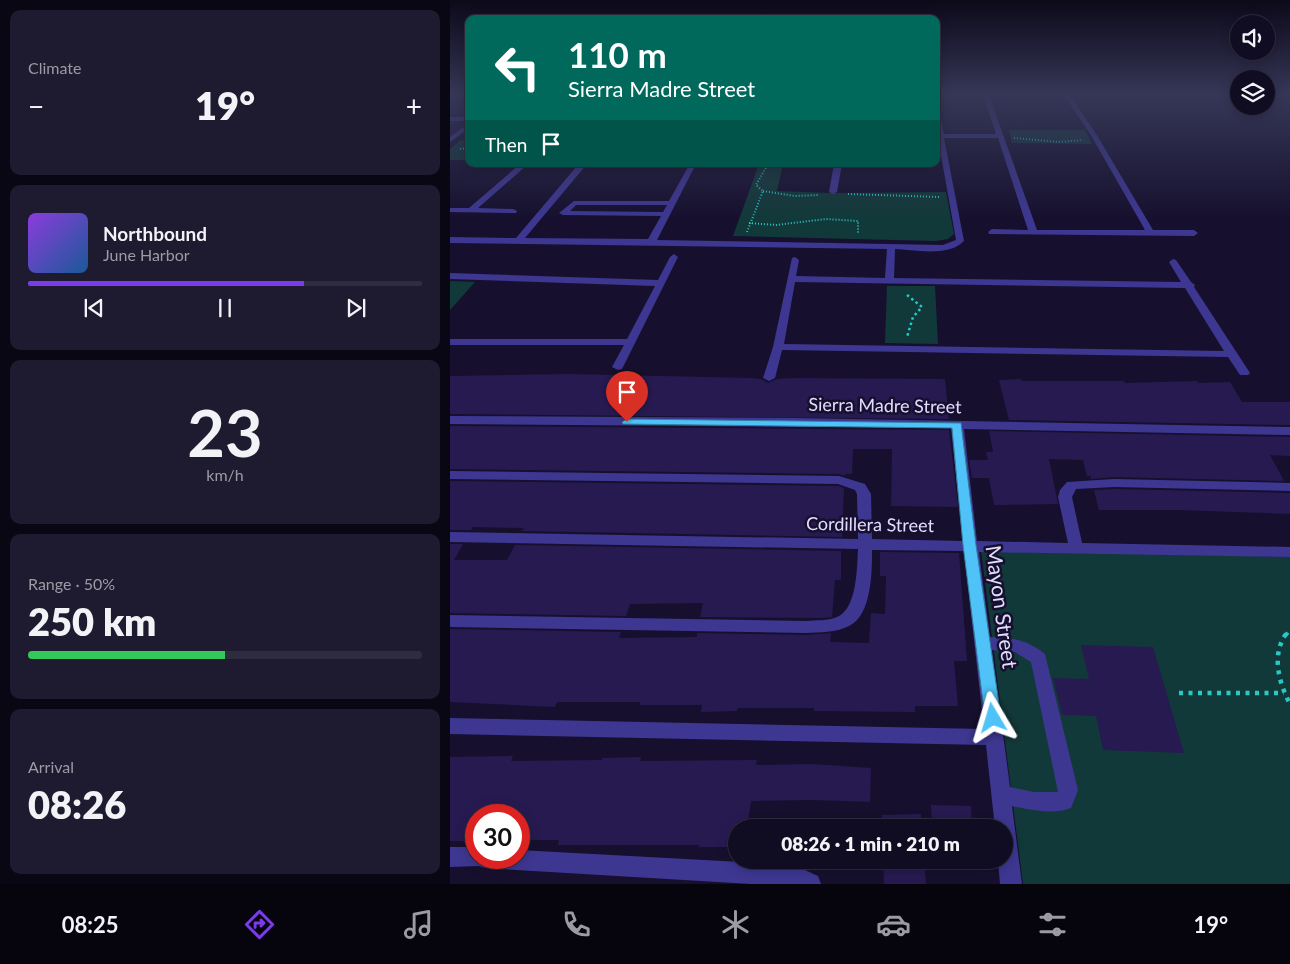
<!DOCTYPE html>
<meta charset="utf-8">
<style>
body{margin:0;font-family:Lato,sans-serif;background:#1e1a2f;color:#f1f3f6;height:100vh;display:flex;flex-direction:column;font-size:19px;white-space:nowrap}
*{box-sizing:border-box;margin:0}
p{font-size:16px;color:#9c9ba5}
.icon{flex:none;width:28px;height:28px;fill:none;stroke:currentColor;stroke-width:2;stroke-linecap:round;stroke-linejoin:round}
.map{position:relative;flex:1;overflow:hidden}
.drawer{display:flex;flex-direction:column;gap:10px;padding:10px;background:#090713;width:450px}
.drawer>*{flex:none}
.top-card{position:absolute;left:15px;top:15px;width:475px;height:152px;border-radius:10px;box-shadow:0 2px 12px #0003,0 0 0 1px #302c40;background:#00695c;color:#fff;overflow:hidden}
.controls{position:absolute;left:780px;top:15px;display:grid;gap:10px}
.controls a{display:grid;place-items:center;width:45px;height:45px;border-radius:50%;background:#100c22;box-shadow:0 2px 12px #0003,0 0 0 1px #302c40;font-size:25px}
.speed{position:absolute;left:15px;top:804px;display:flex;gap:10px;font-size:25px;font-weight:700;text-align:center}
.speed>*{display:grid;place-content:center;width:65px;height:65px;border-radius:50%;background:#100c22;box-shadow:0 2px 12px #0003,0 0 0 1px #302c40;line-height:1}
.speed .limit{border:8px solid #d22;background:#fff;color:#111}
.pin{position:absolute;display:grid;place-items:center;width:42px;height:42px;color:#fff;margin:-51px -21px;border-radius:50% 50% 50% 0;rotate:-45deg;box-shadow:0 0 5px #0007}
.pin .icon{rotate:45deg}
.me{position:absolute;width:55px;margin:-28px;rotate:353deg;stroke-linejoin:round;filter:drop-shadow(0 0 4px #0008)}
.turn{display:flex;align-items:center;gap:18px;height:105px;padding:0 20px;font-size:22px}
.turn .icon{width:65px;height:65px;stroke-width:2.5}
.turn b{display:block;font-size:35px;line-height:42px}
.then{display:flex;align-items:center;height:48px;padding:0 20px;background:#0003;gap:10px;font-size:19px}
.big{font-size:38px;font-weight:800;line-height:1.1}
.drawer .tile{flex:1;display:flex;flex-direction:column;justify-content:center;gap:8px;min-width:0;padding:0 18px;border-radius:10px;background:#1e1a2f}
.drawer .dial{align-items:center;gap:0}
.dial b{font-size:65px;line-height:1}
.song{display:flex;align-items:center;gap:15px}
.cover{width:60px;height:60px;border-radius:8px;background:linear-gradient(135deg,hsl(270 70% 55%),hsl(210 70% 35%))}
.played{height:5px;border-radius:2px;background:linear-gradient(90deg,#7c3aed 70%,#302c40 70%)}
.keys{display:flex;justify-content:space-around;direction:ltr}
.heat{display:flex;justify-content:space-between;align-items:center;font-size:28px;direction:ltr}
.charge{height:8px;border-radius:4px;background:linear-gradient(90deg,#34c759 50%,#302c40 0)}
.trip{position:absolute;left:278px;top:819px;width:285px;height:50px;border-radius:25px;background:#100c22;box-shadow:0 2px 12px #0003,0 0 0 1px #302c40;font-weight:800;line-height:50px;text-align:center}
.tab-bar{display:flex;height:80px;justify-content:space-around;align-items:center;background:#06050e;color:#9c9ba5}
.tab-bar .icon{width:35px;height:35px}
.tab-bar .active{color:#7c3aed}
.tab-bar b{font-size:22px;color:#f1f3f6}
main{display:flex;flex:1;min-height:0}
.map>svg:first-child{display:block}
.green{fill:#123939}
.building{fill:#271a51}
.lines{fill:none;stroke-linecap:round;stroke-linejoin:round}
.path-far3{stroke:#27c9c5;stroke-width:2;stroke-dasharray:1 2;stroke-linecap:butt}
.path-far2{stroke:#27c9c5;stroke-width:2.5;stroke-dasharray:2.5 3;stroke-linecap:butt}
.path-far1{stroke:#27c9c5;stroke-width:4;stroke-dasharray:3 4.5;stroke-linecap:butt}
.path{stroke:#27c9c5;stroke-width:4.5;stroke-dasharray:4 5.5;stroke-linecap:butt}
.minor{fill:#3d3791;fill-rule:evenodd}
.route{fill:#4fc3f7;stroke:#337fa1}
.labels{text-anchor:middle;stroke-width:5;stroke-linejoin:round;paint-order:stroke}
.street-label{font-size:18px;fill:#e2ddff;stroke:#16102e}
.near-street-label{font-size:21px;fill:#e2ddff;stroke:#16102e}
</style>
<main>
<section class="drawer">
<div class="tile"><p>Climate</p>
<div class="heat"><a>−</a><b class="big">19°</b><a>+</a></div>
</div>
<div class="tile">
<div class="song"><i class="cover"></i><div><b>Northbound</b><p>June Harbor</p></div></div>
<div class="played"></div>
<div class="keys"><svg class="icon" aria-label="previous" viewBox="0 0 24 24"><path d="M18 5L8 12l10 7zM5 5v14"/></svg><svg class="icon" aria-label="pause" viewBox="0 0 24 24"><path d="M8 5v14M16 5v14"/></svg><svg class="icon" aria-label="next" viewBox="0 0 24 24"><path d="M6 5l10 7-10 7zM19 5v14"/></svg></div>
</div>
<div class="tile dial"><b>23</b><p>km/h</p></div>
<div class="tile"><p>Range · 50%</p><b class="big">250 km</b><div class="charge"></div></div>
<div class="tile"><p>Arrival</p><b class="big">08:26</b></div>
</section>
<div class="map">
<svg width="840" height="884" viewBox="0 0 840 884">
<rect width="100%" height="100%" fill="#16102e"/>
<!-- green -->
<path class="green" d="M559,130H635L642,144L562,143Z
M11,140L19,141V160H0V149Z
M309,164H333L327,191L382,193L496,192L504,234L498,239L486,241L283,236Z
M0,281L25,282L0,310Z
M437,286H485L488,344L435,343Z
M531,550L840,557V884H573Z"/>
<!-- building -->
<path class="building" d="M119,374L300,378L311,379L318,383L327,379L342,378L495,379L499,419L0,414V376Z
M571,379V381H674L675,383L747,381L748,383L780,382L792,402H840V425L559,420L549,380Z
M0,426L499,430L508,507L441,506L442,449H403L402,474H395V476L389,474L0,469Z
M539,431L840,437V456L820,455L834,481L664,477L641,479V476H637L633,460L599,459L608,504L544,505L539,478H522L519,460H538L536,452H543Z
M0,481L388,486L394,488L392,537L72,531L74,528L23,527L21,530H0Z
M664,489L840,493V514L728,510H649L644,490Z
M0,544H13L4,560H57L65,545L391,551V580H385L382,617L372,618L250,617L253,603L180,604L176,616L0,613Z
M430,552L509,553L517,661H504L508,706H465V712L364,711V708H288L287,711L251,712L252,705H190V702H107L105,707L0,702V629L171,632L169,638L247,637V633L356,635L381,633L380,642L419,643L421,613L435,614L436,576H430Z
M631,645L703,647L734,753L653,750L646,716L612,715L603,678L639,679Z
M63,756L61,761L152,760V758L191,757L190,761L307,760L306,765L361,764L421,768L420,802L363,800L301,801L297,828H286V847H249V845H108L109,840H69V815H26L17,841H0V757Z
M481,805L521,806L522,828H482Z
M471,814L472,828H432V815Z
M433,860H474L476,884H434Z"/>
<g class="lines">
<!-- path-far3 -->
<path class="path-far3" d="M564,138L610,142L633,140
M10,149L19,148
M313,191L345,196L369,195
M398,194L489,197
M299,223L326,225L376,219L408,221V234
M297,232L313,191L306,185L318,164"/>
<!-- path-far2 -->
<path class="path-far2" d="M457,295L472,307L463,317L457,337"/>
<!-- path-far1 -->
<path class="path-far1" d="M836,635L840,629"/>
<!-- path -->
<path class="path" d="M836,634C821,655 829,683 840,704
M729,693H834"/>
<!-- minor -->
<path class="minor" d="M533,95H539L587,230H695L642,137L614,95H620L648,137L703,230H744L748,233L744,236L539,234L538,232L542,229L578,230L548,138H494L514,241C499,257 465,250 445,249L444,278L731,282L719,262L723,259L726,260L741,282L745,285L744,287L800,373L798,375H790L778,357L332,350L325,378L319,381L313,378L323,347L342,258L345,257L349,260L346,276L435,278L437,249L0,243V237L66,238L127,166H76L28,208L63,209L67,211L66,213L0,212V208H19L70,164H137L75,238L198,239L211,216L113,215L109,213L124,201H219L238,167H156L154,166L153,164H246L207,240L493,245L506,240L488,138H486V108L489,110L494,134H546ZM126,205H217L213,212L120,211ZM345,282L735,288L774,351L334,344Z
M0,117H19V121H0Z
M19,123V128L0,142V137Z
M384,164H392L387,192L383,194L379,192Z
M224,254L228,257L172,369L168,370L162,367L174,345H0V339H177L205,286L0,279V273L208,280L220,257Z
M0,416L347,418L840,427V435L514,429L527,541L618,543L608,497L610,490L617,482L664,479L840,483V491L664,487L626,489L622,497L632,543L840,547V557L529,552L540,637C562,637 578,640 595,654L628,790L621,808C603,815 581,810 562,806L572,884H550L548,860H554V828H545L536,745L0,734V718L534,729L514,551L422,550C422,571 422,615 399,626C385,633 370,632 356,633L0,627V615L356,621C366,620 378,621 387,617C407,609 407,568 408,549L0,542V532L408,539L407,494L405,490L388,484L0,479V471L389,476L415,484L421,494L422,539L513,541L501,428L0,424ZM542,650L565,652L581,662L608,792H584L560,787Z
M0,847H26V858H69V850L344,865L368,876L371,884H301L35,868L29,866L0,867Z"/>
</g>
<!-- sky -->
<linearGradient id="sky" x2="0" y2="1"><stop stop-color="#0c0919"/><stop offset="0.43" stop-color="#363757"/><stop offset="1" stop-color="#363757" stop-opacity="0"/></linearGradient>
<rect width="840" height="219" fill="url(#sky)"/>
<!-- route -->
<path class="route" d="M177,419L511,423L526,545L551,718L549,723L543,725L537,723L535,718L513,545L502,428L173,424L172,422Z"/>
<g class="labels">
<!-- street labels -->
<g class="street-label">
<text transform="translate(435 406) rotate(1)" y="6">Sierra Madre Street</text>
<text transform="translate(420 525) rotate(1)" y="6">Cordillera Street</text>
</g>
<!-- near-street labels -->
<g class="near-street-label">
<text transform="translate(551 607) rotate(82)" y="7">Mayon Street</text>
</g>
</g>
</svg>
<div class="controls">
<a><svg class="icon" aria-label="sound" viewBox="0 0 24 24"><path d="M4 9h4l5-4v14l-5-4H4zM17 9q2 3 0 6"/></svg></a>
<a><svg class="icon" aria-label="layers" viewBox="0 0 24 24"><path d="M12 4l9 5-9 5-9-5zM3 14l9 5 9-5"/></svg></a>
</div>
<div class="speed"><div class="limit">30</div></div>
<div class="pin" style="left:177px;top:422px;background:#d93025"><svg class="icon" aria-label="arrive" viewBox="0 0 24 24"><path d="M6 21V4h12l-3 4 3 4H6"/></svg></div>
<svg class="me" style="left:543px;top:718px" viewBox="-20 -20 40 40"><path d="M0-17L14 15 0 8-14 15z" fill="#4fc3f7" stroke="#fff" stroke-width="4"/></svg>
<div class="trip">08:26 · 1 min · 210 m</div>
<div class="top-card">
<div class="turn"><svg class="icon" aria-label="left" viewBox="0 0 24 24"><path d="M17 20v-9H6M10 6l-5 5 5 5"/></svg><div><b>110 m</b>Sierra Madre Street</div></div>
<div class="then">Then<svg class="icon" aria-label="arrive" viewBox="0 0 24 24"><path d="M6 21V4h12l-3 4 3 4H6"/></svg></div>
</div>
</div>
</main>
<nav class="tab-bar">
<b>08:25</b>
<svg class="icon active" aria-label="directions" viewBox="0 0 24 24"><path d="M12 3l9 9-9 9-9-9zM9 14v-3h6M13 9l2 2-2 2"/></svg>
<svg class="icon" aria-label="music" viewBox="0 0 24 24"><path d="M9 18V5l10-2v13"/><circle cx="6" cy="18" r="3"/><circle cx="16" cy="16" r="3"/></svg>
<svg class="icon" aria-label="phone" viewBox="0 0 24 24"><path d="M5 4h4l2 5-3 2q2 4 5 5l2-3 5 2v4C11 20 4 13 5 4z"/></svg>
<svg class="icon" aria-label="climate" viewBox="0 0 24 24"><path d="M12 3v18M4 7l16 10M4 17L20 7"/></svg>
<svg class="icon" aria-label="car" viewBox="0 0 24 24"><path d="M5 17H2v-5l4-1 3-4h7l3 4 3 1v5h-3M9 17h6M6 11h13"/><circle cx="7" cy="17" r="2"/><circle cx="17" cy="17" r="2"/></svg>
<svg class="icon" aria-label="filters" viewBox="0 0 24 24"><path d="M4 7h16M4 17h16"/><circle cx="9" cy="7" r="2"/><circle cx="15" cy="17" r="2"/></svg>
<b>19°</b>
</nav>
